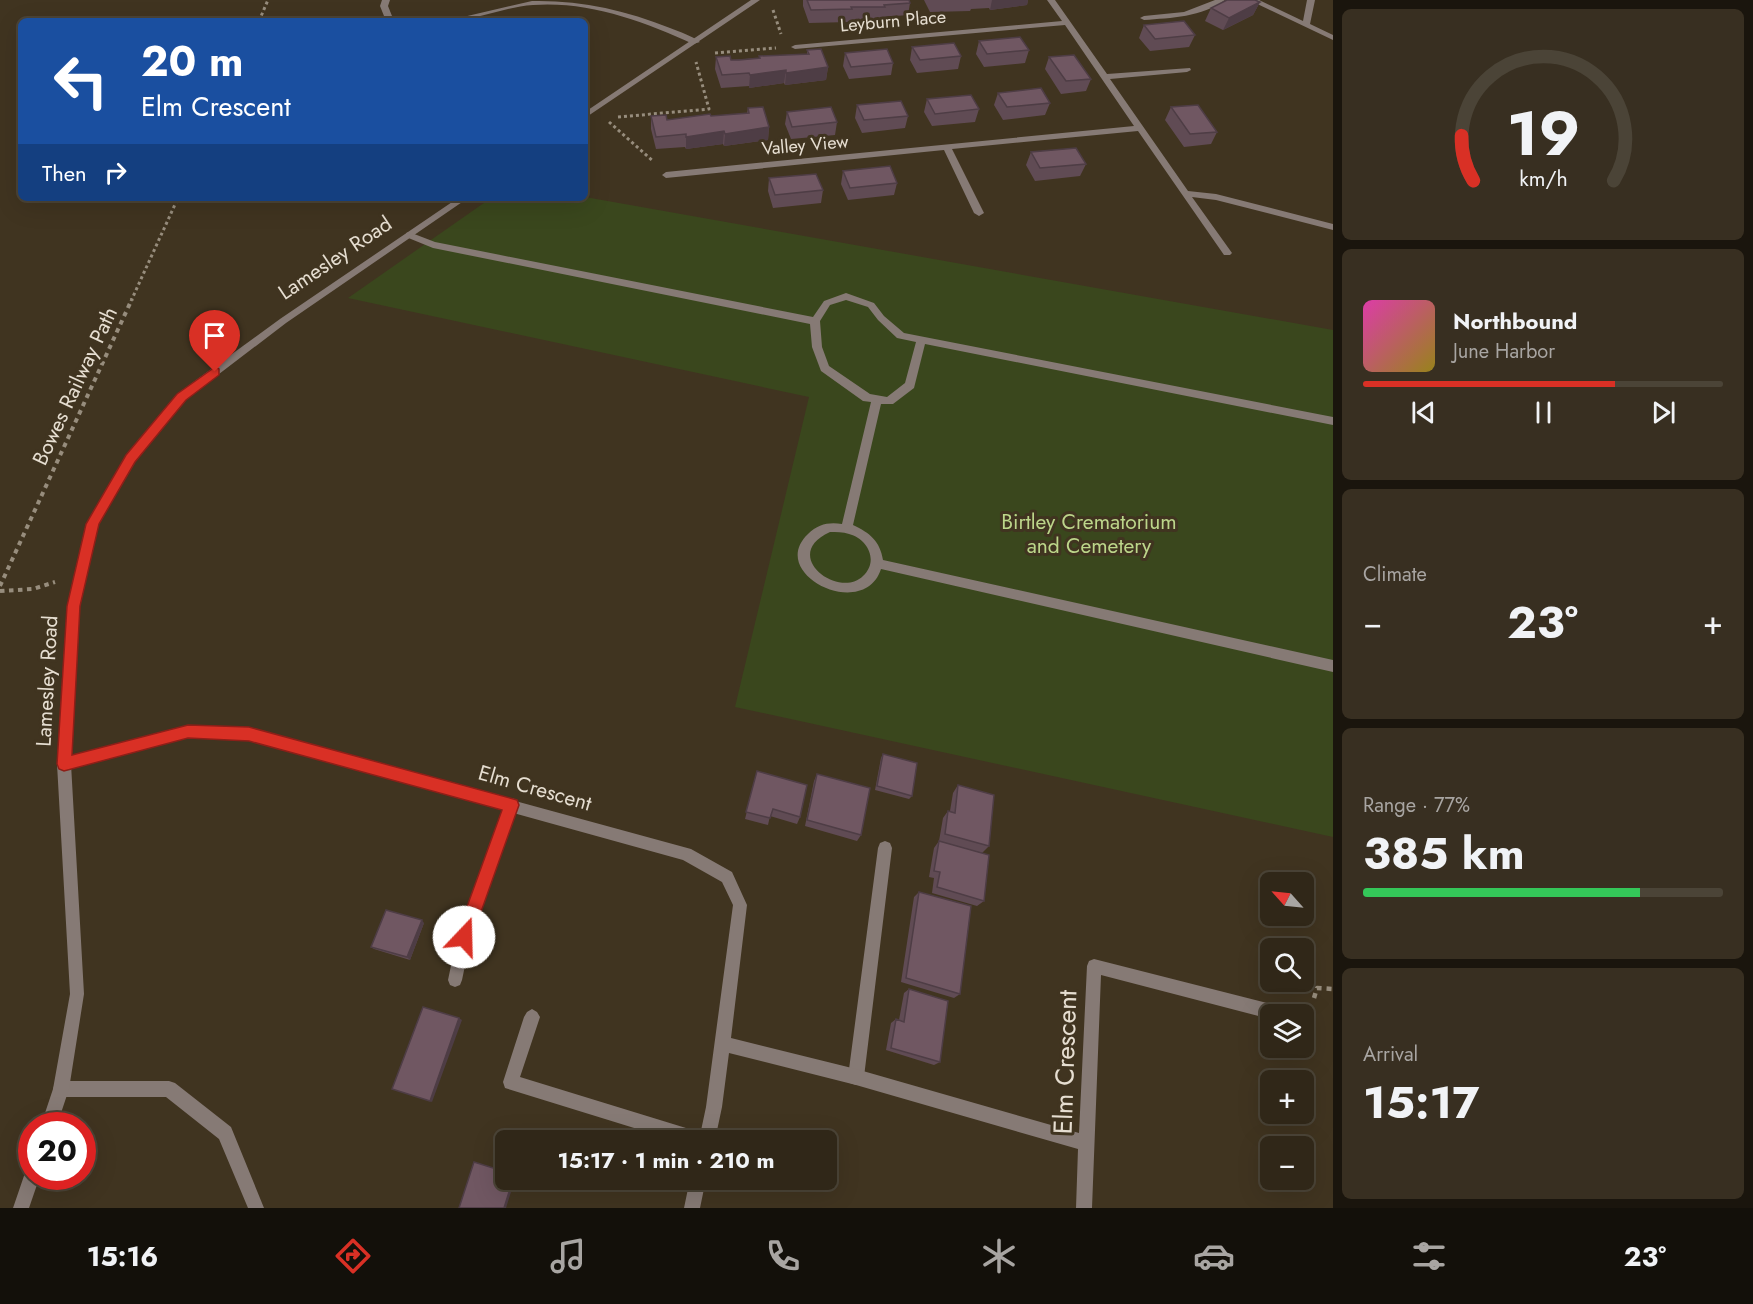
<!DOCTYPE html>
<meta charset="utf-8">
<style>
body{margin:0;font-family:Jost,sans-serif;background:#382f21;color:#f1f3f6;height:100vh;display:flex;flex-direction:column;font-size:22px;white-space:nowrap}
*{box-sizing:border-box;margin:0}
p{font-size:20px;color:#a8a5a2}
.icon{flex:none;width:33px;height:33px;fill:none;stroke:currentColor;stroke-width:2;stroke-linecap:round;stroke-linejoin:round}
.map{position:relative;flex:1;overflow:hidden}
.drawer{display:flex;flex-direction:column;gap:9px;padding:9px;background:#1a150d;width:420px}
.drawer>*{flex:none}
.guide{position:absolute;left:18px;top:18px;width:570px;height:183px;border-radius:9px;box-shadow:0 6px 24px #0002,0 0 0 2px #4b4437;background:#1a4fa0;color:#fff;overflow:hidden}
.needle{width:39px;rotate:297deg}
.controls{position:absolute;left:1260px;top:872px;display:grid;gap:12px}
.controls a{display:grid;place-items:center;width:54px;height:54px;border-radius:9px;background:#302718;box-shadow:0 6px 24px #0002,0 0 0 2px #4b4437;font-size:30px}
.speed{position:absolute;left:18px;top:1112px;display:flex;gap:12px;font-size:30px;font-weight:700;text-align:center}
.speed>*{display:grid;place-content:center;width:78px;height:78px;border-radius:50%;background:#302718;box-shadow:0 6px 24px #0002,0 0 0 2px #4b4437;line-height:1}
.speed .limit{border:9px solid #d22;background:#fff;color:#111}
.pin{position:absolute;display:grid;place-items:center;width:51px;height:51px;color:#fff;margin:-62px -26px;border-radius:50% 50% 50% 0;rotate:-45deg;box-shadow:0 0 6px #0007}
.pin .icon{rotate:45deg}
.me{position:absolute;width:66px;margin:-33px;rotate:21deg;stroke-linejoin:round;filter:drop-shadow(0 0 4px #0008)}
.turn{display:flex;align-items:center;gap:21px;height:126px;padding:0 24px;font-size:27px}
.turn .icon{width:78px;height:78px;stroke-width:2.5}
.turn b{display:block;font-size:42px;line-height:51px}
.then{display:flex;align-items:center;height:57px;padding:0 24px;background:#0003;gap:12px;font-size:22px}
.big{font-size:45px;font-weight:700;line-height:1.1}
.drawer .widget{flex:1;display:flex;flex-direction:column;justify-content:center;gap:9px;min-width:0;padding:0 21px;border-radius:9px;background:#382f21}
.drawer .dial{align-items:center;gap:0}
.dial svg{height:156px;overflow:visible;fill:none;stroke:#4b4437;stroke-width:7;stroke-linecap:round;text-anchor:middle}
.dial text{fill:#f1f3f6;stroke:none}
.song{display:flex;align-items:center;gap:18px}
.cover{width:72px;height:72px;border-radius:9px;background:linear-gradient(135deg,hsl(320 70% 55%),hsl(50 70% 35%))}
.played{height:6px;border-radius:3px;background:linear-gradient(90deg,#d93025 70%,#4b4437 70%)}
.keys{display:flex;justify-content:space-around;direction:ltr}
.heat{display:flex;justify-content:space-between;align-items:center;font-size:33px;direction:ltr}
.charge{height:9px;border-radius:4px;background:linear-gradient(90deg,#34c759 77%,#4b4437 0)}
.trip{position:absolute;left:495px;top:1130px;width:342px;height:60px;border-radius:9px;background:#302718;box-shadow:0 6px 24px #0002,0 0 0 2px #4b4437;font-weight:700;line-height:60px;text-align:center}
.tabs{display:flex;height:96px;justify-content:space-around;align-items:center;background:#13100a;color:#a8a5a2}
.tabs .icon{width:42px;height:42px}
.tabs .on{color:#d93025}
.tabs b{font-size:27px;color:#f1f3f6}
main{display:flex;flex:1;min-height:0}
.map>svg:first-child{display:block}
.green{fill:#3a471d}
.lines{fill:none;stroke-linecap:round;stroke-linejoin:round}
.path-far2{stroke:#978d7d;stroke-width:3;stroke-dasharray:3 3;stroke-linecap:butt}
.path-far1{stroke:#978d7d;stroke-width:4;stroke-dasharray:4.5 4.5;stroke-linecap:butt}
.path{stroke:#978d7d;stroke-width:4.5;stroke-dasharray:5 5;stroke-linecap:butt}
.service{fill:#867a75;fill-rule:evenodd}
.minor{fill:#867a75;fill-rule:evenodd}
.tertiary{fill:#867a75;fill-rule:evenodd}
.wall{fill:#604b54}
.shaded-wall{fill:#4e3d45}
.building{fill:#705762;stroke:#4e3d45;stroke-width:1.5}
.route{fill:#d93025;stroke:#8d1f18;stroke-width:1.5}
.labels{text-anchor:middle;stroke-width:6;stroke-linejoin:round;paint-order:stroke}
.far-street-label{font-size:18px;fill:#e6ded1;stroke:#403420}
.street-label{font-size:21px;fill:#e6ded1;stroke:#403420}
.park-label{font-size:21px;fill:#bcd68a;stroke:#403420}
.near-street-label{font-size:26px;fill:#e6ded1;stroke:#403420}
</style>
<main>
<div class="map">
<svg width="1333" height="1208" viewBox="0 0 1333 1208">
<rect width="100%" height="100%" fill="#403420"/>
<!-- green -->
<path class="green" d="M585,197L1333,330V837L735,707L809,397L348,298L491,198Z"/>
<g class="lines">
<!-- path-far2 -->
<path class="path-far2" d="M773,10L781,34
M259,21L268,0
M715,53L776,48
M618,117L709,109L696,62
M609,122L653,161
M131,301L178,198"/>
<!-- path-far1 -->
<path class="path-far1" d="M0,586L132,299
M0,591L33,589L55,582"/>
<!-- path -->
<path class="path" d="M1314,998L1317,988L1333,989"/>
<!-- service -->
<path class="service" d="M1215,0H1225C1202,17 1171,18 1144,20L1140,18L1144,16L1184,12Z
M1249,0H1259L1303,21L1307,0H1315L1310,24L1333,35V40Z
M409,232L435,242L813,317L824,301L846,293L874,303L884,316L904,333L1333,417V425L925,344L914,388L893,404H881L853,525C870,533 880,541 883,560L1333,660V672L881,569C864,622 766,574 808,534C818,524 829,522 842,524L871,402L863,401L821,371L812,347L810,324L433,248L406,237V233ZM846,300L868,307L878,320L897,338L916,342L905,383L887,397L870,394L829,366L822,347L820,321L830,305ZM830,532C836,532 843,532 849,534C868,539 879,561 863,576C839,600 779,555 830,532Z
M512,798L517,800L519,805L471,937L462,980L460,985L455,987L450,985L448,980L457,937L505,805L507,800Z
M885,841L890,843L892,848L864,1077L862,1083L856,1085L850,1083L848,1077L878,848L880,843Z
M532,1009L537,1012L540,1017L520,1077L699,1132L705,1134L707,1140H673L505,1088L503,1082L524,1017L527,1012Z"/>
<!-- minor -->
<path class="minor" d="M382,0H390L388,6L394,21H386L380,6Z
M1047,0H1055L1107,74L1190,68L1191,70L1187,72L1110,79L1188,191L1216,194L1333,224V230L1216,200L1192,197L1232,253L1230,255H1224L1138,131L952,149L984,213L979,216L974,213L944,150L666,178L662,175L666,172L1134,126L1065,25L795,49L791,47L795,45L1062,21Z
M532,1C580,0 625,10 670,28C680,32 692,36 700,42L693,44C643,21 589,1 533,5C503,7 476,21 446,21Z
M188,726L249,728L691,849L732,872L747,905L731,1038L856,1069L1079,1133L1087,966L1089,961L1094,959L1279,1006L1284,1009L1287,1014H1270V1019L1101,975L1092,1208H1076L1078,1149L856,1085L729,1053L722,1107L715,1140H699L706,1107L733,905L722,882L683,860L249,740L188,738L64,770L59,768L57,764L59,760L64,758Z
M1304,1012L1312,1016L1315,1021L1312,1026L1307,1029L1304,1027V1014H1300Z
M61,1081H169L175,1083L231,1127L264,1208H248L219,1139L166,1097H61L55,1095L53,1089L55,1083Z
M690,1179H706L700,1208H684Z"/>
<!-- tertiary -->
<path class="tertiary" d="M751,0H760L585,118V112Z
M458,198H468L286,323L185,400L134,461L98,525L79,606L71,764L84,994L69,1089L57,1125H41L53,1089L70,994L57,764L67,606L86,524L126,455L177,394L280,319Z
M32,1168V1176H40L29,1208H13L26,1170Z"/>
</g>
<!-- wall -->
<path class="wall" d="M803,0H909L910,3L908,15L883,17V19L850,20V22L809,23L803,6Z
M924,0H1028L1027,5L990,10L989,8L971,9L970,11L930,12Z
M1260,2L1253,15L1223,30L1205,21L1211,8Z
M1144,25L1195,35L1189,47L1150,51L1139,38Z
M979,41L1029,50L1025,63L984,67L976,54Z
M912,47L961,56L958,69L917,73L910,60Z
M807,50L828,67L826,80L785,85L784,83L749,88V86L721,88L715,69L716,57L731,60L759,58V56L807,54Z
M845,53L893,63L891,75L849,79L843,66Z
M1049,57L1091,79L1086,91L1061,94L1045,69Z
M998,93L1050,103L1045,115L1003,120L994,105Z
M927,99L979,109L975,122L932,126L924,112Z
M857,105L908,116L905,128L862,133L855,118Z
M1171,107L1217,132L1211,144L1184,147L1165,120Z
M748,108L769,127L768,140L724,146L723,144L686,149L685,147L656,149L651,129V116L667,120L747,113Z
M787,112L837,122L835,135L791,139L785,124Z
M1031,152L1086,164L1080,176L1035,181L1026,165Z
M843,171L897,183L894,195L848,200L841,184Z
M769,178L823,190L821,203L773,208L768,191Z
M883,754L912,796L909,799L875,790L881,758Z
M757,771L800,817L797,824L770,816L768,825L745,819Z
M817,774L861,835L857,841L805,826L814,781Z
M958,785L989,846L982,853L939,841L943,818L948,811H950L953,793Z
M939,841L984,901L977,906L932,893L934,878L929,877L934,848Z
M919,892L960,994L954,998L901,982L914,897Z
M424,923L410,960L374,949L371,947Z
M909,989L940,1062L934,1065L886,1050L891,1023L896,1019L899,1020L904,993Z"/>
<!-- shaded-wall -->
<path class="shaded-wall" d="M992,0H1028L1027,5L990,10Z
M1260,2L1253,15L1223,30L1229,18Z
M828,67L826,80L785,85L786,73Z
M786,70L784,83L749,88L750,75Z
M769,127L768,140L724,146L725,134Z
M724,131L723,144L686,149V137Z
M422,920L424,923L410,960L407,957Z
M459,1018L462,1020L432,1102L430,1101Z
M513,1179H515L506,1208H504Z"/>
<!-- building -->
<path class="building" d="M807,0H909L910,3L884,5L885,7H851L852,9L811,10Z
M1227,0H1255L1260,2L1229,18L1211,8Z
M1184,21L1195,35L1155,39L1144,25Z
M1020,37L1029,50L987,54L979,41Z
M954,43L961,56L920,60L912,47Z
M821,49L828,67L786,73V70L750,75L749,73L722,75L716,57L730,56L731,60H739L760,58L759,56L809,54L807,50Z
M887,49L893,63L851,67L845,53Z
M1074,55L1091,79L1066,81L1049,57Z
M1041,88L1050,103L1007,107L998,93Z
M971,95L979,109L935,114L927,99Z
M901,101L908,116L864,120L857,105Z
M1198,105L1217,132L1190,134L1171,107Z
M763,107L769,127L725,134L724,131L686,137V134L656,137L651,116L666,115L667,120L710,114L711,116L749,113L748,108Z
M831,107L837,122L792,127L787,112Z
M1076,148L1086,164L1040,168L1031,152Z
M890,166L897,183L850,188L843,171Z
M816,174L823,190L775,195L769,178Z
M883,754L917,763L912,796L877,786Z
M757,771L807,785L800,817L773,809L770,818L746,812Z
M817,774L870,788L861,835L807,820Z
M958,785L994,795L989,846L945,834L948,811L955,813Z
M939,841L989,855L984,901L937,887L940,872L934,871Z
M919,892L971,906L960,994L906,978Z
M386,910L422,920L407,957L371,947Z
M909,989L948,1001L940,1062L891,1048L896,1019L904,1022Z
M423,1007L459,1018L430,1101L392,1089Z
M474,1162L506,1172V1179H513L504,1208H459Z"/>
<!-- route -->
<path class="route" d="M215,367L219,369V375L186,400L135,462L99,524L80,606L72,755L188,725L249,727L517,800L519,805L470,943L464,945L458,943L456,937L502,810L249,741L188,738L64,771L59,769L57,764L67,606L86,524L126,455L177,394Z"/>
<g class="labels">
<!-- far-street labels -->
<g class="far-street-label">
<text transform="translate(893 21) rotate(-5)" y="6">Leyburn Place</text>
<text transform="translate(805 145) rotate(-5)" y="6">Valley View</text>
</g>
<!-- street labels -->
<g class="street-label">
<text transform="translate(335 258) rotate(-34)" y="7">Lamesley Road</text>
<text transform="translate(75 386) rotate(-65)" y="7">Bowes Railway Path</text>
<text transform="translate(47 681) rotate(-87)" y="7">Lamesley Road</text>
<text transform="translate(535 788) rotate(16)" y="7">Elm Crescent</text>
</g>
<!-- park labels -->
<g class="park-label">
<text x="1089" y="529">Birtley Crematorium<tspan x="1089" dy="24">and Cemetery</tspan></text>
</g>
<!-- near-street labels -->
<g class="near-street-label">
<text transform="translate(1065 1062) rotate(-88)" y="9">Elm Crescent</text>
</g>
</g>
</svg>
<div class="controls">
<a><svg class="needle" viewBox="-14 -14 28 28"><path d="M0-13l5 13h-10z" fill="#e53935"/><path d="M0 13l5-13h-10z" fill="#a8a5a2"/></svg></a>
<a><svg class="icon" aria-label="search" viewBox="0 0 24 24"><circle cx="10" cy="10" r="6"/><path d="M15 15l6 6"/></svg></a>
<a><svg class="icon" aria-label="layers" viewBox="0 0 24 24"><path d="M12 4l9 5-9 5-9-5zM3 14l9 5 9-5"/></svg></a>
<a>+</a>
<a>−</a>
</div>
<div class="speed"><div class="limit">20</div></div>
<div class="pin" style="left:215px;top:372px;background:#d93025"><svg class="icon" aria-label="arrive" viewBox="0 0 24 24"><path d="M6 21V4h12l-3 4 3 4H6"/></svg></div>
<svg class="me" style="left:464px;top:937px" viewBox="-20 -20 40 40"><circle r="19" fill="#fff"/><path d="M0-13L10 11 0 6-10 11z" fill="#d93025"/></svg>
<div class="trip">15:17 · 1 min · 210 m</div>
<div class="guide">
<div class="turn"><svg class="icon" aria-label="left" viewBox="0 0 24 24"><path d="M17 20v-9H6M10 6l-5 5 5 5"/></svg><div><b>20 m</b>Elm Crescent</div></div>
<div class="then">Then<svg class="icon" aria-label="right" viewBox="0 0 24 24"><path d="M7 20v-9h11M14 6l5 5-5 5"/></svg></div>
</div>
</div>
<section class="drawer">
<div class="widget dial"><svg viewBox="0 0 100 80">
<path d="M14 69A42 42 0 1 1 86 69"/>
<path d="M14 69A42 42 0 0 1 8 46" stroke="#d93025"/>
<text x="50" y="56" font-size="32" font-weight="700">19</text>
<text x="50" y="72" font-size="11">km/h</text>
</svg></div>
<div class="widget">
<div class="song"><i class="cover"></i><div><b>Northbound</b><p>June Harbor</p></div></div>
<div class="played"></div>
<div class="keys"><svg class="icon" aria-label="previous" viewBox="0 0 24 24"><path d="M18 5L8 12l10 7zM5 5v14"/></svg><svg class="icon" aria-label="pause" viewBox="0 0 24 24"><path d="M8 5v14M16 5v14"/></svg><svg class="icon" aria-label="next" viewBox="0 0 24 24"><path d="M6 5l10 7-10 7zM19 5v14"/></svg></div>
</div>
<div class="widget"><p>Climate</p>
<div class="heat"><a>−</a><b class="big">23°</b><a>+</a></div>
</div>
<div class="widget"><p>Range · 77%</p><b class="big">385 km</b><div class="charge"></div></div>
<div class="widget"><p>Arrival</p><b class="big">15:17</b></div>
</section>
</main>
<nav class="tabs">
<b>15:16</b>
<svg class="icon on" aria-label="directions" viewBox="0 0 24 24"><path d="M12 3l9 9-9 9-9-9zM9 14v-3h6M13 9l2 2-2 2"/></svg>
<svg class="icon" aria-label="music" viewBox="0 0 24 24"><path d="M9 18V5l10-2v13"/><circle cx="6" cy="18" r="3"/><circle cx="16" cy="16" r="3"/></svg>
<svg class="icon" aria-label="phone" viewBox="0 0 24 24"><path d="M5 4h4l2 5-3 2q2 4 5 5l2-3 5 2v4C11 20 4 13 5 4z"/></svg>
<svg class="icon" aria-label="climate" viewBox="0 0 24 24"><path d="M12 3v18M4 7l16 10M4 17L20 7"/></svg>
<svg class="icon" aria-label="car" viewBox="0 0 24 24"><path d="M5 17H2v-5l4-1 3-4h7l3 4 3 1v5h-3M9 17h6M6 11h13"/><circle cx="7" cy="17" r="2"/><circle cx="17" cy="17" r="2"/></svg>
<svg class="icon" aria-label="filters" viewBox="0 0 24 24"><path d="M4 7h16M4 17h16"/><circle cx="9" cy="7" r="2"/><circle cx="15" cy="17" r="2"/></svg>
<b>23°</b>
</nav>
